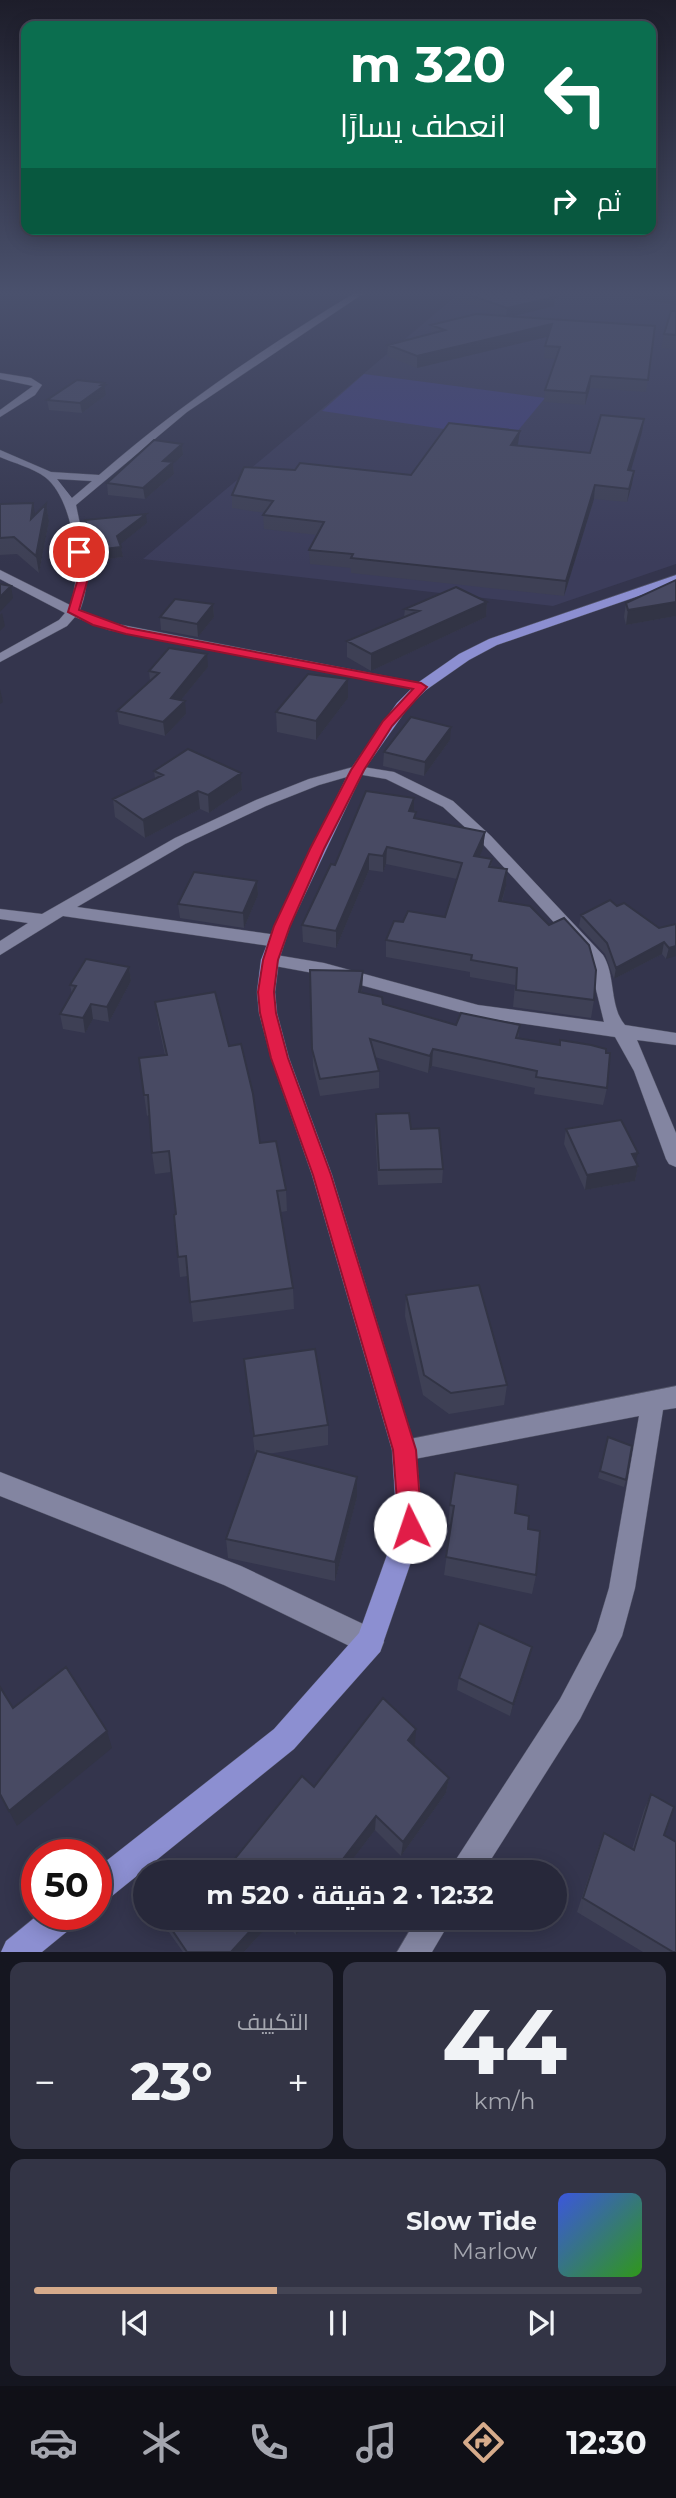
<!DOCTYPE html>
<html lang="ar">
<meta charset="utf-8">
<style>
body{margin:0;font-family:Montserrat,Cairo,sans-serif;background:#333445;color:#f1f3f6;direction:rtl;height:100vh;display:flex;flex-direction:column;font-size:26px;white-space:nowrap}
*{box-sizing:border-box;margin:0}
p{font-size:23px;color:#a4a6af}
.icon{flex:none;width:38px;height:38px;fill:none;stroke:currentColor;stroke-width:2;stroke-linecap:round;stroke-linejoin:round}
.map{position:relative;height:1952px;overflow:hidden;direction:ltr}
.panel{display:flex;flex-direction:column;gap:10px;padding:10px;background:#151620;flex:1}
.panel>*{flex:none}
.top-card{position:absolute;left:21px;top:21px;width:635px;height:214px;border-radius:14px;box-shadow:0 4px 18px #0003,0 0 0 2px #434454;direction:rtl;background:#0b6e4f;color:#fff;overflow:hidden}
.speed{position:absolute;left:21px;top:1839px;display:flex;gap:14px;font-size:35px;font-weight:700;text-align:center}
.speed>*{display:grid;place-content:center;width:91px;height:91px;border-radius:50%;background:#27283a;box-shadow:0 4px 18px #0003,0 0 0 2px #434454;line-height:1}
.speed .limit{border:10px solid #d22;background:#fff;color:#111}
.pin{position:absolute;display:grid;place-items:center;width:60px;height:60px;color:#fff;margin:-30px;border:4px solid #fff;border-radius:50%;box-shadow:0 2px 7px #0007}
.me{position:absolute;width:77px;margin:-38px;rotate:356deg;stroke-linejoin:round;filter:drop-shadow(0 0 5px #0008)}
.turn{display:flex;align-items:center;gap:24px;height:147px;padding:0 35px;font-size:32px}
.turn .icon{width:91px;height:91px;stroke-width:2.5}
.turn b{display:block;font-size:49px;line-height:60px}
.then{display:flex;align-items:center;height:66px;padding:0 35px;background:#0003;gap:14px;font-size:26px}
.big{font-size:52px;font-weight:700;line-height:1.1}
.panel .tile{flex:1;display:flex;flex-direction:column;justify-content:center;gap:10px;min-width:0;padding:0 24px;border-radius:14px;background:#333445}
.panel .dial{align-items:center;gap:0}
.dial b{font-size:91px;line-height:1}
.song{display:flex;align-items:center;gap:21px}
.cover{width:84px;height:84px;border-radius:10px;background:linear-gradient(135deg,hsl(230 70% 55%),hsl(110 70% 35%))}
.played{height:7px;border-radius:4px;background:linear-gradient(90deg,#d6ab8b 40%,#434454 40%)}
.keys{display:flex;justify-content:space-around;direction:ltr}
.heat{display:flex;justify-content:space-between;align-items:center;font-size:38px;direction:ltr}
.panel .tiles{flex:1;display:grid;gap:10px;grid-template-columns:1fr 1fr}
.tile:last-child{grid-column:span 2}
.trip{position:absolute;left:133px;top:1860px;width:434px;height:70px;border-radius:35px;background:#27283a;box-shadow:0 4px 18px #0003,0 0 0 2px #434454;font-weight:700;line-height:70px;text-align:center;direction:rtl}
.tab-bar{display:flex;height:112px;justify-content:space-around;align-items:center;background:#101017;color:#a4a6af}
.tab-bar .icon{width:49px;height:49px}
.tab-bar .on{color:#d6ab8b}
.tab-bar b{font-size:32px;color:#f1f3f6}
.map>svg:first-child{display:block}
.built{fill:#3c3d5b}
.green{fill:#414080}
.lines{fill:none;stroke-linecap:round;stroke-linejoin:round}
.minor-casing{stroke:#505265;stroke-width:1}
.major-casing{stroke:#505265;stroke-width:1}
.minor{fill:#8385a1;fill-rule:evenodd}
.major{fill:#8c8fd1;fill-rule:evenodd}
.wall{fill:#3e4055}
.shaded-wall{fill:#323445}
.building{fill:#484a63;stroke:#323445;stroke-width:2}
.route{fill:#e11d48;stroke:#92132f;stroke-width:2}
</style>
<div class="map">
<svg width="676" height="1952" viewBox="0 0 676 1952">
<rect width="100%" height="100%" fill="#34354d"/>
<!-- built -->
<path class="built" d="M462,291H599L676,305V564L553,606L143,559Z"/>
<!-- green -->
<path class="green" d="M364,374L545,398L511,439L322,411Z"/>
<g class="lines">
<defs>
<path id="minor" d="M358,291H367L187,412L76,505C83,540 94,575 80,610L112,623L421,683L428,687L426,690L109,630L75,617L67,626L0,662V653L59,620L65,613L0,579V570L70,605C83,574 74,499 45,477C33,468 14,463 0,457V450L51,472L99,475C179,405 267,346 358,291ZM57,479L92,481L72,498Z
M0,373L31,378L42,385L35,395L0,417V410L33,386L0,379Z
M357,766L394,772L453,801L491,836L603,955C616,976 609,1006 625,1025L676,1033V1045L637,1040L676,1133V1167L669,1164L666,1159L634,1071L615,1037L478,1017L324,975L264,964L261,960L264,956L270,954L324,963L478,1005L604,1022L589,961L481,842L443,807L386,779L357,774L319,785L266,806L185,844L77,907L277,935L283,937L285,941L283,945L277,947L63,916L0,955V941L28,923L0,919V909L42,914L175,838L256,800L309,779Z
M676,1386V1408L663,1410L635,1588L622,1636L580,1719L483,1872H451L455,1861L560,1699L596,1631L609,1588L639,1416L404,1461L395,1458L392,1450L395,1442Z
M0,1472L241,1566L380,1632L384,1642L380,1652L370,1656L224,1585L0,1496Z
M417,1918H452L432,1952H397Z"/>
<path id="major" d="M676,575V583L497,645L469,660L426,690L407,709L364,770L290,926L279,960L275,992L277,1013L289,1058L332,1175L416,1450L423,1527L380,1652L294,1749L107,1900L96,1904V1869L274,1729L359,1633L397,1527L392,1450L312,1175L271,1058L259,1013L257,992L261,960L274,926L350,770L397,703L416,684L459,654L489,639Z
M39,1914H79L75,1925L42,1952H1L6,1941Z"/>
</defs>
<!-- minor casing -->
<use href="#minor" class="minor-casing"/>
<!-- major casing -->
<use href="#major" class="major-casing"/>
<!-- minor -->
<use href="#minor" class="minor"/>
<!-- major -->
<use href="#major" class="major"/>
</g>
<!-- wall -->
<path class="wall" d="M458,291L555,297L554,306L512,316L655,326L646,392L590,388L585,405L544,402L545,390L556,359L544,358L545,346L548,336L417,368L387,356L388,345L431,334V325L500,316L457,300Z
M676,311V349L661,348L664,334Z
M104,385L106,395L82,413L49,410L47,400Z
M644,419L642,432L630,471L632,484L627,502L594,499L564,596L351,573V568L310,564L309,550L317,535L264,529L263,515L265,513L232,508V495L411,475L518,444V445L590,453Z
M182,444L183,455L173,464L174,474L145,499L108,495L107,483Z
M0,504L35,515L46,504L49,521L39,573L17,554L0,555Z
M85,520L147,523L120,544L123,557L98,560L86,529Z
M676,580V616L626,625L624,617L626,603Z
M487,602L486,617L371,671L347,657V641L404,617L405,609Z
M213,604L214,617L198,637L161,630L160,617Z
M208,667L181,700L186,714L165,736L119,724L117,711L150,681L149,671Z
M348,698L316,740L277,732L276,712Z
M450,740L424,776L383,766L384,752Z
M154,771L241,773L242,790L209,813L200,809L145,838L115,817L113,799L155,778Z
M414,798V812L415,818L485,832L483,849L479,857L492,859L491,867L507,869L506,886L502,902L594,1000L591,1018L513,1007L515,985L470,977V972L386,957V940L403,922L445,917L457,879L386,864L383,872L369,870L336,948L303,942L302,925L335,865Z
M257,881L258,895L244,928L180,918L178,904Z
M617,906L659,928L676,924L666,959L662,954L614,979L605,954L579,926L581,915Z
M129,967L131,981L109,1022L93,1019L85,1033L63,1029L60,1014L72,994L70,985Z
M310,970L363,971L362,992L383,1004L456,1025H520L518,1039L607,1088L603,1105L534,1094L535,1088L432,1066L428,1073L375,1057L379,1071V1088L320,1096L313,1066Z
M155,1002L229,1046L260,1143L286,1190L287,1211L281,1212L293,1288L294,1309L193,1322L188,1276L180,1277L178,1257L176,1214L171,1172L155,1174L152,1153L149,1115L147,1116L139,1058L165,1055L158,1023Z
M376,1114L411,1129L443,1169L442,1183L378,1185L375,1129Z
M566,1129L636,1161L638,1166L635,1181L585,1190L564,1144Z
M406,1295L507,1385L504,1405L449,1414L423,1395L405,1316Z
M244,1359L328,1425V1445L267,1454L357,1477V1497L335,1581L228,1558L226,1539L255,1455Z
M608,1437L626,1480L624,1487L598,1478Z
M450,1505L515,1513L528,1529L536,1575L532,1594L444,1575L451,1525L448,1524Z
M532,1647L529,1660L510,1716L457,1690L459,1678Z
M415,1744L413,1746L449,1778L446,1793L401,1856L375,1830L343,1872H204L225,1871L314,1787Z
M651,1794L664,1835L676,1952H643L577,1912L598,1848L604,1833L632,1849L644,1810Z
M163,1918H275L244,1952H183L166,1928Z
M280,1918H309L296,1935Z"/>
<!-- shaded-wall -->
<path class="shaded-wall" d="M555,297L554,306L506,318L507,308Z
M552,324L551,336L417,368V356Z
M591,376L590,388L585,405L586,393Z
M104,383L106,395L82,413L80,403Z
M644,419L642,432L627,484L628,470Z
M520,431L518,444L510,458L511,445Z
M182,444L183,455L173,464L174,474L145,499L143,488L163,461Z
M634,471L632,484L627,502L629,489Z
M595,485L594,499L564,596L566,581Z
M33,503L36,519H31Z
M46,504L49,521L39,573L36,556Z
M146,514L147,523L118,546L117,536Z
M121,547L123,557L98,560L96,550Z
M11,586L13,598L0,612V597Z
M487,602L486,617L371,671V654Z
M676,602V616L626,625L628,610Z
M213,604L214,617L198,637L197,624Z
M2,613L5,626L0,631V615Z
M207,654L208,667L172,711L171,698Z
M348,679V698L316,740V721Z
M0,689L3,702L0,704Z
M185,701L186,714L165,736L163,722Z
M451,727L450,740L424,776L425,762Z
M241,773L242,790L209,813L208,795Z
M198,791L200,809L145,838L143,820Z
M414,798V814L409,811Z
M485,832L483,849L472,873L474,856Z
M387,847L386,864L383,872V856Z
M369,854V870L336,948V931Z
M507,869L506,886L497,918L499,901Z
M257,881L258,895L244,928L243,913Z
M664,942L662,954L614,979L616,968Z
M676,946V956L666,959L669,948Z
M129,967L131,981L109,1022L107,1007Z
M363,971L362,988L359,1009V992Z
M91,1004L93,1019L85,1033L83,1018Z
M433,1049L432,1066L428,1073L430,1056Z
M638,1153L634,1167L638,1166L635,1181L585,1190L587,1175L632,1154Z
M357,1477V1497L335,1581V1562Z
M532,1647L529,1660L510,1716L513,1704Z
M416,1729L415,1744L406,1756L408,1740Z
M107,1731L112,1748L17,1826L9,1811Z
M449,1778L446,1793L401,1856L403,1842Z
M376,1816L375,1830L343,1872H333Z
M262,1918H275L244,1952H231Z
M299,1918H309L296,1935L295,1923Z"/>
<!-- building -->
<path class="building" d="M458,291H536L555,297L507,308Z
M671,311H676V335L664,334Z
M476,314L655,326L648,380L591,376L586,393L545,390L560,347L545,346L552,324L417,356L388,345L445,330L431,325Z
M77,380L104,383L101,385H105L80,403L47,400Z
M601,415L644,419L628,470L634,471L629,489L595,485L566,581L351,558L353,554L309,550L324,522L263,515L273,501L232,495L244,467L295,470L300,463L411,475L449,423L520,431L511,445L590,453Z
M154,440L182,444L163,461L173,462L143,488L107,483Z
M33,503L31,519L46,504L36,556L14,537L0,538V504Z
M146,514L117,536L121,547L96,550L85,520Z
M676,580V602L628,610L626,603Z
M0,584L11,586L0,597Z
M456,587L487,602L371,654L347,641L419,611L405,609Z
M175,599L213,604L197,624L160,617Z
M169,648L207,654L171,698L185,701L163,722L117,711L159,673L149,671Z
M308,674L348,679L316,721L276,712Z
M411,717L451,727L425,762L384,752Z
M188,749L241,773L208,795L198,791L143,820L113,799L163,775L154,771Z
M366,791L414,798L409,811L416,812L414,818L485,832L474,856L492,859L489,867L507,869L499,901L530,906L549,925L564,918L589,945L596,970L594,1000L516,990L517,968L471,960L472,955L386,940L394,921L403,922L408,911L445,917L462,863L387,847L383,856L369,854L336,931L302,925L331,864L335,865Z
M194,872L257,881L243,913L178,904Z
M610,900L617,906L624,903L659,928L676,924V946L669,948L664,942L616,968L607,943L581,915Z
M86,959L129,967L107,1007L91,1004L83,1018L60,1014L76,986L70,985Z
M310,970L363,971L359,992L382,997L383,1004L456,1025L461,1013L520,1025L516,1038L560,1045V1040L591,1045L606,1049V1053H610L607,1088L536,1077L537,1071L433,1049L430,1056L370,1039L379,1071L320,1079L312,1049Z
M215,992L229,1046L241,1044L253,1094L260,1143L276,1141L286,1190L277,1191L293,1288L190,1302L186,1256L178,1257L174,1215L176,1214L169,1151L152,1153L148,1095H144L139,1058L167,1055L155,1002Z
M409,1113L411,1129L439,1128L443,1169L379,1170L376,1114Z
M621,1120L638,1153L632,1154L638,1166L587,1175L566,1129Z
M479,1285L507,1385L451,1393L424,1375L406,1295Z
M315,1349L328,1425L254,1436L244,1359Z
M608,1437L632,1446L626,1480L600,1471Z
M257,1451L357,1477L335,1562L226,1539Z
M455,1473L518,1485L515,1513L529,1516L528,1529L540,1531L536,1575L446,1557L454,1506L450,1505Z
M479,1623L532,1647L513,1704L459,1678Z
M66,1667L107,1731L9,1811L0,1794V1687L13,1708Z
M383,1698L416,1729L408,1740L449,1778L403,1842L376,1816L333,1872H204L216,1860L225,1871L302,1776L314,1787Z
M651,1794L674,1807L664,1835L676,1842V1952H673L583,1898L604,1833L634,1850Z
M164,1918H262L231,1952H187Z
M291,1918H299L295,1923Z"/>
<!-- sky -->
<linearGradient id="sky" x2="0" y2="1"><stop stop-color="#1d1d2a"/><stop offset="0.52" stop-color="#4a516d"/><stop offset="1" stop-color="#4a516d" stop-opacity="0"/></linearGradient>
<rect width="676" height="564" fill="url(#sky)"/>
<!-- route -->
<path class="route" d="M75,549L84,552L87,582L79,610L128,628L421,683L427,687L392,726L364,770L324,849L290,926L278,960L274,992L276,1013L288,1058L331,1175L416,1450L422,1527L418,1535L410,1538L402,1535L399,1527L393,1450L313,1175L271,1058L260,1013L258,992L263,960L274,926L310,849L351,770L383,721L413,689L126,634L93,625L68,612L77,582Z"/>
</svg>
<div class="speed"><div class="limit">50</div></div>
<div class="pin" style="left:79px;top:552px;background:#d93025"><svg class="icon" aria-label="arrive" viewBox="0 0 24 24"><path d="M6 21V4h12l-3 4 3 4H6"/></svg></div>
<svg class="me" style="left:410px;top:1527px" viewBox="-20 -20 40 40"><circle r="19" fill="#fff"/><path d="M0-13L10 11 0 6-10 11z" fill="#e11d48"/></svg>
<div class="trip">12:32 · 2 دقيقة · 520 m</div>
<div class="top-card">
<div class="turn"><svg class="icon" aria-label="left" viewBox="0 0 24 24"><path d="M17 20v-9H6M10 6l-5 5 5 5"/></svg><div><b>320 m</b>انعطف يسارًا</div></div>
<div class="then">ثم<svg class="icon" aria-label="right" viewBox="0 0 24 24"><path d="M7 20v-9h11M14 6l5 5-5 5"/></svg></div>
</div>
</div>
<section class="panel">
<div class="tiles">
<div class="tile dial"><b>44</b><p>km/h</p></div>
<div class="tile"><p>التكييف</p>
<div class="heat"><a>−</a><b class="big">23°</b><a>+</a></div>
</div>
<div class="tile">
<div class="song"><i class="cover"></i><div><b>Slow Tide</b><p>Marlow</p></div></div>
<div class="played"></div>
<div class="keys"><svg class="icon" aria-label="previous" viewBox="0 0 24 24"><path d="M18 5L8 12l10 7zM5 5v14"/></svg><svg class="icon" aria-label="pause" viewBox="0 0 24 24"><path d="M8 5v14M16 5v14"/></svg><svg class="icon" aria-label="next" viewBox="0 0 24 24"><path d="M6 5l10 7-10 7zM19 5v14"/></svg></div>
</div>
</div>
</section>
<nav class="tab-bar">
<b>12:30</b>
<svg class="icon on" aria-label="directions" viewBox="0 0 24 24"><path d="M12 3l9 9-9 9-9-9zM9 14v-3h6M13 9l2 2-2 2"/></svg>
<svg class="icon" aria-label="music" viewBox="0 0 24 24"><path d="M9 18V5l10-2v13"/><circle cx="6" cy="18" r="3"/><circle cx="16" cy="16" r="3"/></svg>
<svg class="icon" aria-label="phone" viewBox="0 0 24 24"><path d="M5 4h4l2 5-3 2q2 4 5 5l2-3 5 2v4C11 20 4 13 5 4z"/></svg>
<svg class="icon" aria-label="climate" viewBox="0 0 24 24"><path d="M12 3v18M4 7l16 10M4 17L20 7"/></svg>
<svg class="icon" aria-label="car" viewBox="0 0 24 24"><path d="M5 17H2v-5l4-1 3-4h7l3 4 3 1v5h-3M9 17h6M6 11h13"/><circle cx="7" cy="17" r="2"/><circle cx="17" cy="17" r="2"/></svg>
</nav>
